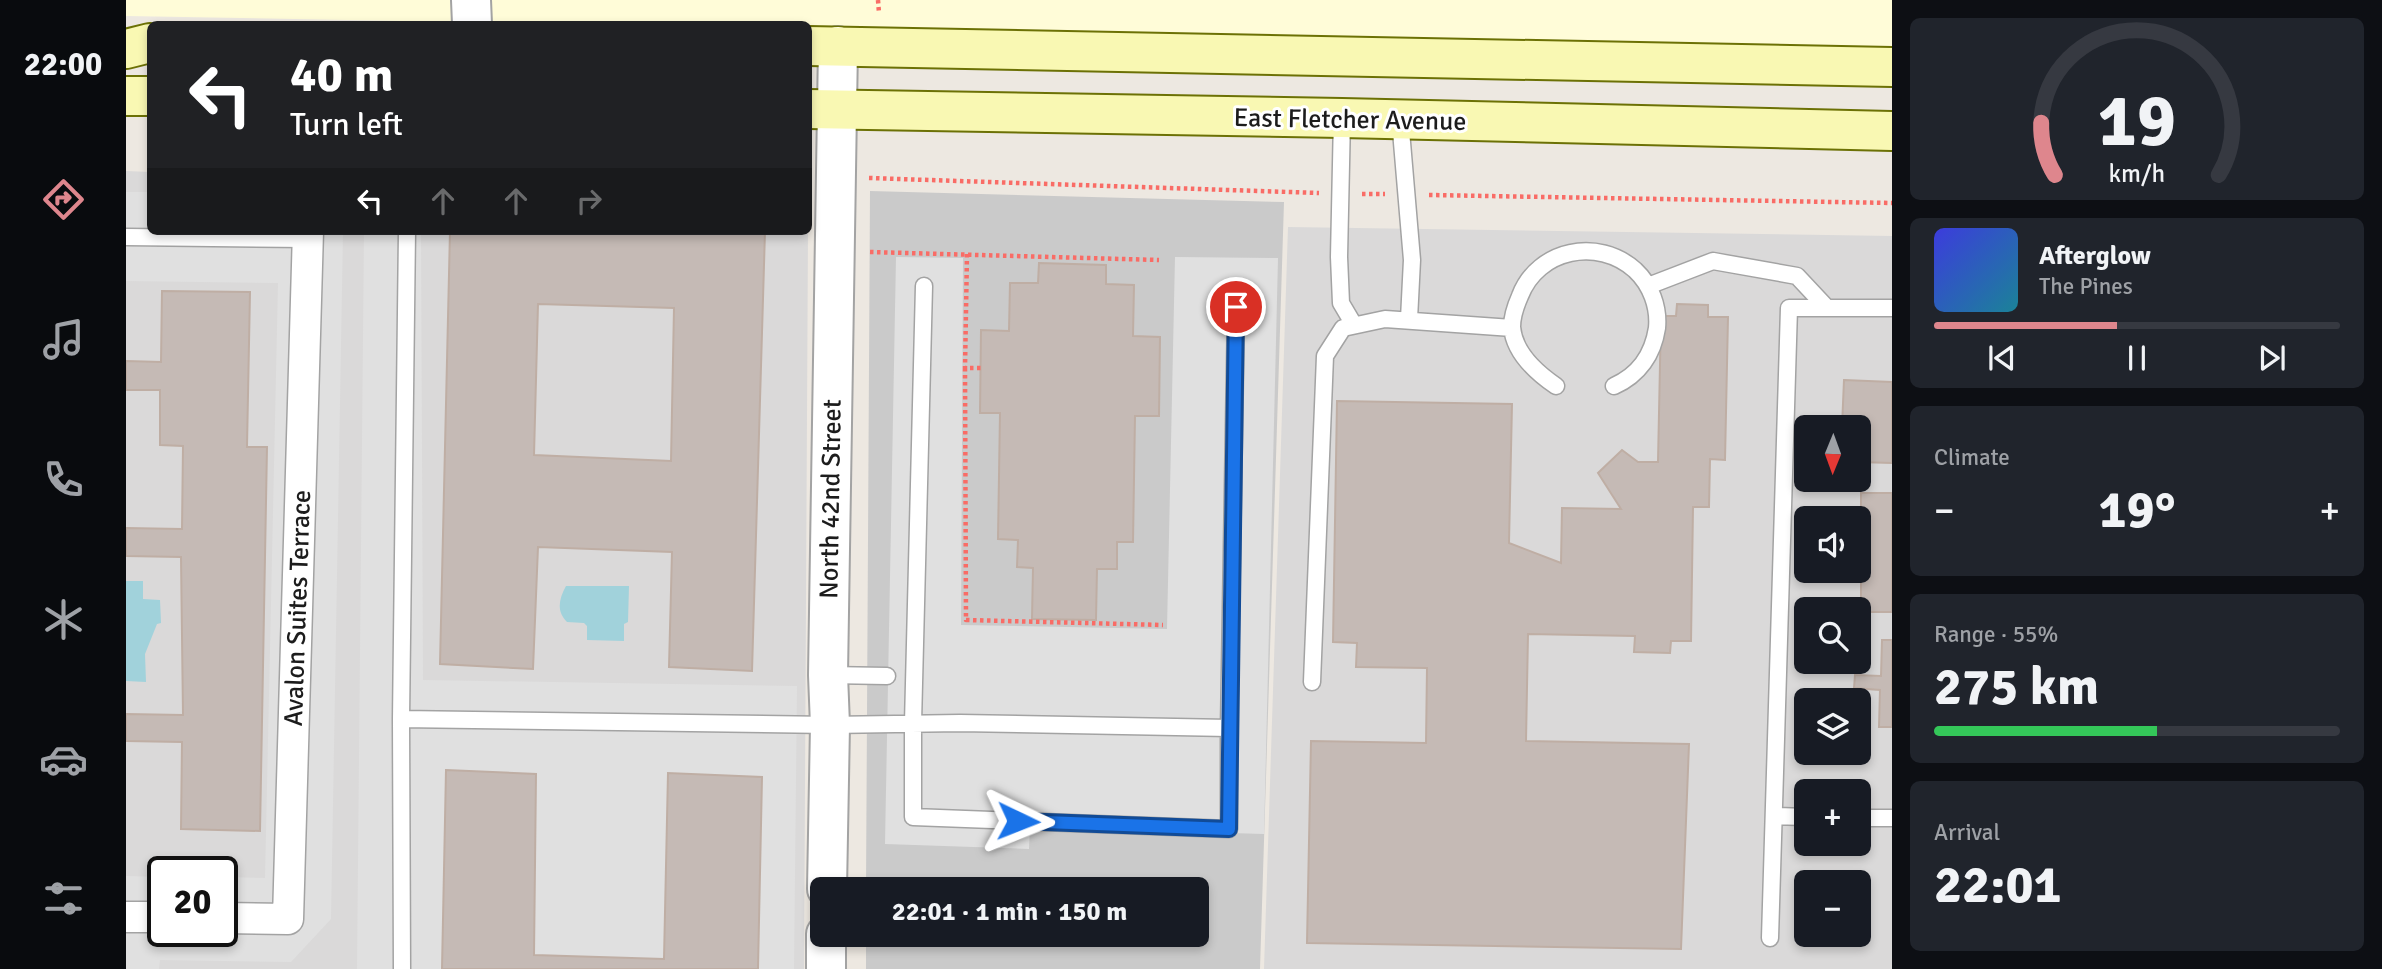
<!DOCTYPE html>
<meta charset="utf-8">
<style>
body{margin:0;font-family:Signika,sans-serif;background:#20242c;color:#f1f3f6;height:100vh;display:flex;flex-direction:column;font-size:26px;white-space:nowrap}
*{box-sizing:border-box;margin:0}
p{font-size:23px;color:#9ea1a6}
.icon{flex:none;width:38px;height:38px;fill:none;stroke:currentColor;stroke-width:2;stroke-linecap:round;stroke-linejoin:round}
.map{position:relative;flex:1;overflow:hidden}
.details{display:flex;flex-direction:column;gap:18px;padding:18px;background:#0d0f14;width:490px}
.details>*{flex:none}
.banner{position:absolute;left:21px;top:21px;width:665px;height:214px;border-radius:10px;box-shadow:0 4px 10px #0003;background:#202124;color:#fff;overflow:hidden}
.needle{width:46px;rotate:181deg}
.tools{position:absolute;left:1668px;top:415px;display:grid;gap:14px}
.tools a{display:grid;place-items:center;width:77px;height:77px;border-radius:10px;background:#171b24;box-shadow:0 4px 10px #0003;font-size:35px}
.speed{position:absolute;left:21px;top:856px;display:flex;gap:14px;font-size:35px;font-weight:700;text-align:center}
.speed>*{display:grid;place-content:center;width:91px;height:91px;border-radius:50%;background:#171b24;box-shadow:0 4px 10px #0003;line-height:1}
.speed .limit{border:4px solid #111;border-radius:10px;background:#fff;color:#111}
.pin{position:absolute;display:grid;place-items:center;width:60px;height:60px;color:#fff;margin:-30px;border:4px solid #fff;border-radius:50%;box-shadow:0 2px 7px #0007}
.me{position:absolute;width:77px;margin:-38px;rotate:92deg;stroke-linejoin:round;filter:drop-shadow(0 0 5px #0008)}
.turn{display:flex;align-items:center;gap:24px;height:147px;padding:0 28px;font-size:32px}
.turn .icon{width:91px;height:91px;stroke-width:2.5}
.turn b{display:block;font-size:49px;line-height:60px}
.lanes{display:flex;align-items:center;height:66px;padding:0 28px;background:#0003;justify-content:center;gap:35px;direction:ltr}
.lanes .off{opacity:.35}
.big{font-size:52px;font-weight:700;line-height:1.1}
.details .tile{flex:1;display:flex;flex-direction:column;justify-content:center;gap:10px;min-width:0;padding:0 24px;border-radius:10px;background:#20242c}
.details .dial{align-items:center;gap:0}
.dial svg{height:182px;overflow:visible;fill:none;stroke:#363941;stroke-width:7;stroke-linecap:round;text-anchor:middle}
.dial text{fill:#f1f3f6;stroke:none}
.song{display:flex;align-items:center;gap:21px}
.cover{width:84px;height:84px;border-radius:10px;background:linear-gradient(135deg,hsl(240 70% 55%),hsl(190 70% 35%))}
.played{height:7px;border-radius:4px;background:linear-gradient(90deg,#de868d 45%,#363941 45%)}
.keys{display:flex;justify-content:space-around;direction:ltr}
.heat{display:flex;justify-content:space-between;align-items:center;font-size:38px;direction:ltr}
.charge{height:10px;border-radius:5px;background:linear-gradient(90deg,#34c759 55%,#363941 0)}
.trip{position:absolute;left:684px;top:877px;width:399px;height:70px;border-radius:10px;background:#171b24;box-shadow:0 4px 10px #0003;font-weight:700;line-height:70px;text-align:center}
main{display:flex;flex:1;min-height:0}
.menu{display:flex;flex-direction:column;width:126px;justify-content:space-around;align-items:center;background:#090b0e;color:#9ea1a6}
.menu .icon{width:49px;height:49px}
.menu .current{color:#de868d}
.menu b{font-size:32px;color:#f1f3f6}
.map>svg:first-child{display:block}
.residential{fill:#dad9d9;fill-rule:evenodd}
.education{fill:#fffcd8}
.religious{fill:#cacaca}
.parking{fill:#e0e0e0}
.water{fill:#a1d2db}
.building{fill:#c5bab5;stroke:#bfaea4;stroke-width:2;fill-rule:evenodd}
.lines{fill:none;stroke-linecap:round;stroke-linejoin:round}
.service-casing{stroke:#a3a3a3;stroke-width:19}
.minor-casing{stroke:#a3a3a3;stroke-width:33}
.tertiary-casing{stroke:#a3a3a3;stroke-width:42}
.secondary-casing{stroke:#6c7105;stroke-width:42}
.path{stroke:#f96c66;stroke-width:4.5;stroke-dasharray:3.5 3.5;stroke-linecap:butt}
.service{stroke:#fff;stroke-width:16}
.minor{stroke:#fff;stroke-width:30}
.tertiary{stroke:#fff;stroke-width:38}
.secondary{stroke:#f9f8b3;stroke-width:38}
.route-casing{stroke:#114b97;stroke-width:18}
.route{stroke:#1a73e8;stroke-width:12}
.labels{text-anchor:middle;stroke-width:6;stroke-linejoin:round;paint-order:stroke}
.street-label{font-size:26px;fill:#1c1c1c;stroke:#fff}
</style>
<main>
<nav class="menu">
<b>22:00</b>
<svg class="icon current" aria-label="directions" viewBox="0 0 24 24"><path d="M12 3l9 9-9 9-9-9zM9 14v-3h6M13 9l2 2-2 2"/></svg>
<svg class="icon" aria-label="music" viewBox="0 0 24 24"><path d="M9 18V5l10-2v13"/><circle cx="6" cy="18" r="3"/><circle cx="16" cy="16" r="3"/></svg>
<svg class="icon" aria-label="phone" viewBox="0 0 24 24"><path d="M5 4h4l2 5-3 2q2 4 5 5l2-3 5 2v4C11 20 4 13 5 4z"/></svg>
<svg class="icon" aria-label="climate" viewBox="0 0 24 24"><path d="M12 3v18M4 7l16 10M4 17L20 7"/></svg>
<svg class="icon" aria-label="car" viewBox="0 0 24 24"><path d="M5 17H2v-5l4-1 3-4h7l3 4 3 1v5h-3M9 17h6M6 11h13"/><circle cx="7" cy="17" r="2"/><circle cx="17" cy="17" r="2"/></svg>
<svg class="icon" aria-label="filters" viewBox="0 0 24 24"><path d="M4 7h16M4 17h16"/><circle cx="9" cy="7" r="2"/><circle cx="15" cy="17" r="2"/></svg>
</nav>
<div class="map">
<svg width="1766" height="969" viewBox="0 0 1766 969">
<rect width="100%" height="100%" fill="#ede8e1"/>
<!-- residential -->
<path class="residential" d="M0,171L24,172V231H682L678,969H0ZM37,872H96V931H37Z
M1162,227L1766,236V969H1138ZM1680,427H1732V480H1680ZM1680,518H1732V570H1680ZM1680,609H1732V662H1680ZM1680,700H1732V752H1680ZM1680,791H1732V844H1680ZM1680,882H1732V934H1680Z"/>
<!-- education -->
<path class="education" d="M0,0H1766V50L683,29L682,24H442L0,16Z"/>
<!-- religious -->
<path class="religious" d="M744,191L1158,202L1134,969H740V935L1071,934V889H740Z"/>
<!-- parking -->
<path class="parking" d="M0,192H24V231H217L205,919L165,962L34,960L33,969H0V876L37,877V931H96V877L139,878L152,283L0,281Z
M238,231H295L297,680L671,686L668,969H231Z
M770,257L837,258L835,625L1041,629L1049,257L1152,258L1138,834L904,827L903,849L759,844Z"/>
<!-- water -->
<path class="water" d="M0,581H17V599L34,600L35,623L31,624L19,654L20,682L0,681Z
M440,586H503L502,622L498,624V641L461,640V626L458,623L441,622C430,611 433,599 440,586Z"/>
<!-- building -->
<path class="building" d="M324,231H639L626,671L543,667L546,552L412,547L407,669L314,664ZM412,304L548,308L545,461L408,455Z
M913,263L980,265V284L1008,285L1007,336L1034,337L1033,416H1009L1007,542H991V569H971L970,620L906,619L907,568L891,567L892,540L872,539L874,413H854L855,330L883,331L884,283H912Z
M36,291L124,292L121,447H141L134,831L55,829L56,742L0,741V714L57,715L55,557L0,556V528L56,529L57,446L34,445V390H0V361L35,362Z
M1551,304L1582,305V317H1602L1599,460L1584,459L1583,507H1567L1565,641H1545L1544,653L1508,652L1509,636L1402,634L1400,741L1563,744L1555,949L1181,943L1185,741L1300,743L1301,668L1230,667L1231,643L1207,642L1211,401L1386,404L1383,543L1435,563L1436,508L1495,509L1472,473L1496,450L1512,462H1532L1535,316H1550Z
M1718,380L1766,382V463L1732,462V427H1716Z
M1735,493H1766V612H1735Z
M1756,640H1766V727H1753L1754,690L1728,688L1729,675L1755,676Z
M320,770L410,774L408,955L538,959L542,773L636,777L632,969H316Z"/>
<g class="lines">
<defs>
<path id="service" d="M1216,118L1213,257L1215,303L1228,325
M1274,119L1286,260L1283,319
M0,237L182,239
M798,286L787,723V817L1103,829V728
M1522,286L1587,261L1671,276L1701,308
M1430,386C1411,373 1388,352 1386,327C1386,317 1390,305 1394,296C1412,249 1472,237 1509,270C1525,285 1533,307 1531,328C1527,354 1513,375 1488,386
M702,675L761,676
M1186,682L1199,356L1217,328L1259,319L1386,328
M275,719L281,231
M1648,816L1680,817
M1732,818H1766
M1644,938L1663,308H1766
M276,969L275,719L704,725L834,723L1103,728L1110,307"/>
<path id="minor" d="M0,917H37
M96,918L162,919L182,231"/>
<path id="tertiary" d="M345,0L346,24
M701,889L704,725L702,675L712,46
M700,969V934"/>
<path id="secondary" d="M682,46L1766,67
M0,49L24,43
M0,96H24
M682,109L1216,118L1766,131"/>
</defs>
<!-- service casing -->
<use href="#service" class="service-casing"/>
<!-- minor casing -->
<use href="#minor" class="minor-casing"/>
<!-- tertiary casing -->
<use href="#tertiary" class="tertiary-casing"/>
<!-- secondary casing -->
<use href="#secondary" class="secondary-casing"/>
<!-- path -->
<path class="path" d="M752,0L753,13
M743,178L1193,193
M1236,194H1259
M1303,195L1766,203
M744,252L1033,260
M841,254L839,368H855
M839,368L840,620L1037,625"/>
<!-- service -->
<use href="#service" class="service"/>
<!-- minor -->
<use href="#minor" class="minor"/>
<!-- tertiary -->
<use href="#tertiary" class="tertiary"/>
<!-- secondary -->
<use href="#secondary" class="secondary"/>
</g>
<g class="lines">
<defs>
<path id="route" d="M892,821L1103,829L1110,307"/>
</defs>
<!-- route casing -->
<use href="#route" class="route-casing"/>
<!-- route -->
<use href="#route" class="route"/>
</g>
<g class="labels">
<!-- street labels -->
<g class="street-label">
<text transform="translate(1224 119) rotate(1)" y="9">East Fletcher Avenue</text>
<text transform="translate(704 499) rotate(-89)" y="9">North 42nd Street</text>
<text transform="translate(171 608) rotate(-88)" y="9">Avalon Suites Terrace</text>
</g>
</g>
</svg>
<div class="tools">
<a><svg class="needle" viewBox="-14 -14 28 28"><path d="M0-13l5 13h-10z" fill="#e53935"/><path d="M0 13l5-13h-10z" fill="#9ea1a6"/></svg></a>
<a><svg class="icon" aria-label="sound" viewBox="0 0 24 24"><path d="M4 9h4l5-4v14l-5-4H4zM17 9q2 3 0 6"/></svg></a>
<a><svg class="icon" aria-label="search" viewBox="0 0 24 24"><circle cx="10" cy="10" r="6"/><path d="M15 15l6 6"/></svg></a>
<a><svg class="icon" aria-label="layers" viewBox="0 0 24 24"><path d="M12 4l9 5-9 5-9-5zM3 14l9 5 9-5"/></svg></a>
<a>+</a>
<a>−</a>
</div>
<div class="speed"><div class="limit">20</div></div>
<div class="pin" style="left:1110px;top:307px;background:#d93025"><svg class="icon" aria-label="arrive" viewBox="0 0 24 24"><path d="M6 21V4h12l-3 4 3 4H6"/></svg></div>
<svg class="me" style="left:892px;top:821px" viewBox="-20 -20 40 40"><path d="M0-17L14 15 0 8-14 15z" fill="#1a73e8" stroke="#fff" stroke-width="4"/></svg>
<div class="trip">22:01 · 1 min · 150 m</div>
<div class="banner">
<div class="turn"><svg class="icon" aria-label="left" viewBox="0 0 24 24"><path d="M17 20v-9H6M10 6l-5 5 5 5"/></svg><div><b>40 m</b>Turn left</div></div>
<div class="lanes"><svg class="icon" aria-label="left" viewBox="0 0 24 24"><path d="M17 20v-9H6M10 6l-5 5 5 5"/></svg><svg class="icon off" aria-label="ahead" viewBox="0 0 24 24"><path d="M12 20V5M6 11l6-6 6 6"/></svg><svg class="icon off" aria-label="ahead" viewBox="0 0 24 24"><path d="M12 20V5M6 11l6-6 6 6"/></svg><svg class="icon off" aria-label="right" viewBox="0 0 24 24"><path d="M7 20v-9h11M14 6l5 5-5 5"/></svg></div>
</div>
</div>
<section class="details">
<div class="tile dial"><svg viewBox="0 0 100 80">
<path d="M14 69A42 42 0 1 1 86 69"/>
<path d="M14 69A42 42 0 0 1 8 46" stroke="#de868d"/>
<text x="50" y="56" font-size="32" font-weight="700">19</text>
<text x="50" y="72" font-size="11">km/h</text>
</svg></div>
<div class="tile">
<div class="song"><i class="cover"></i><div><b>Afterglow</b><p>The Pines</p></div></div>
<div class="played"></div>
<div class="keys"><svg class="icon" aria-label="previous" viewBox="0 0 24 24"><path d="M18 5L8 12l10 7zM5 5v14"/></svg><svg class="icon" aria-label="pause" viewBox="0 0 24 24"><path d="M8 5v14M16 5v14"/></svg><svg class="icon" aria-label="next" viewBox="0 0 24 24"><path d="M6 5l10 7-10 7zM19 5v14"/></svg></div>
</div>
<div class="tile"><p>Climate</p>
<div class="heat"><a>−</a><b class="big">19°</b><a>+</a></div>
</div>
<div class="tile"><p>Range · 55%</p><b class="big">275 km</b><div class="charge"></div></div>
<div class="tile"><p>Arrival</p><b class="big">22:01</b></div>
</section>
</main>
